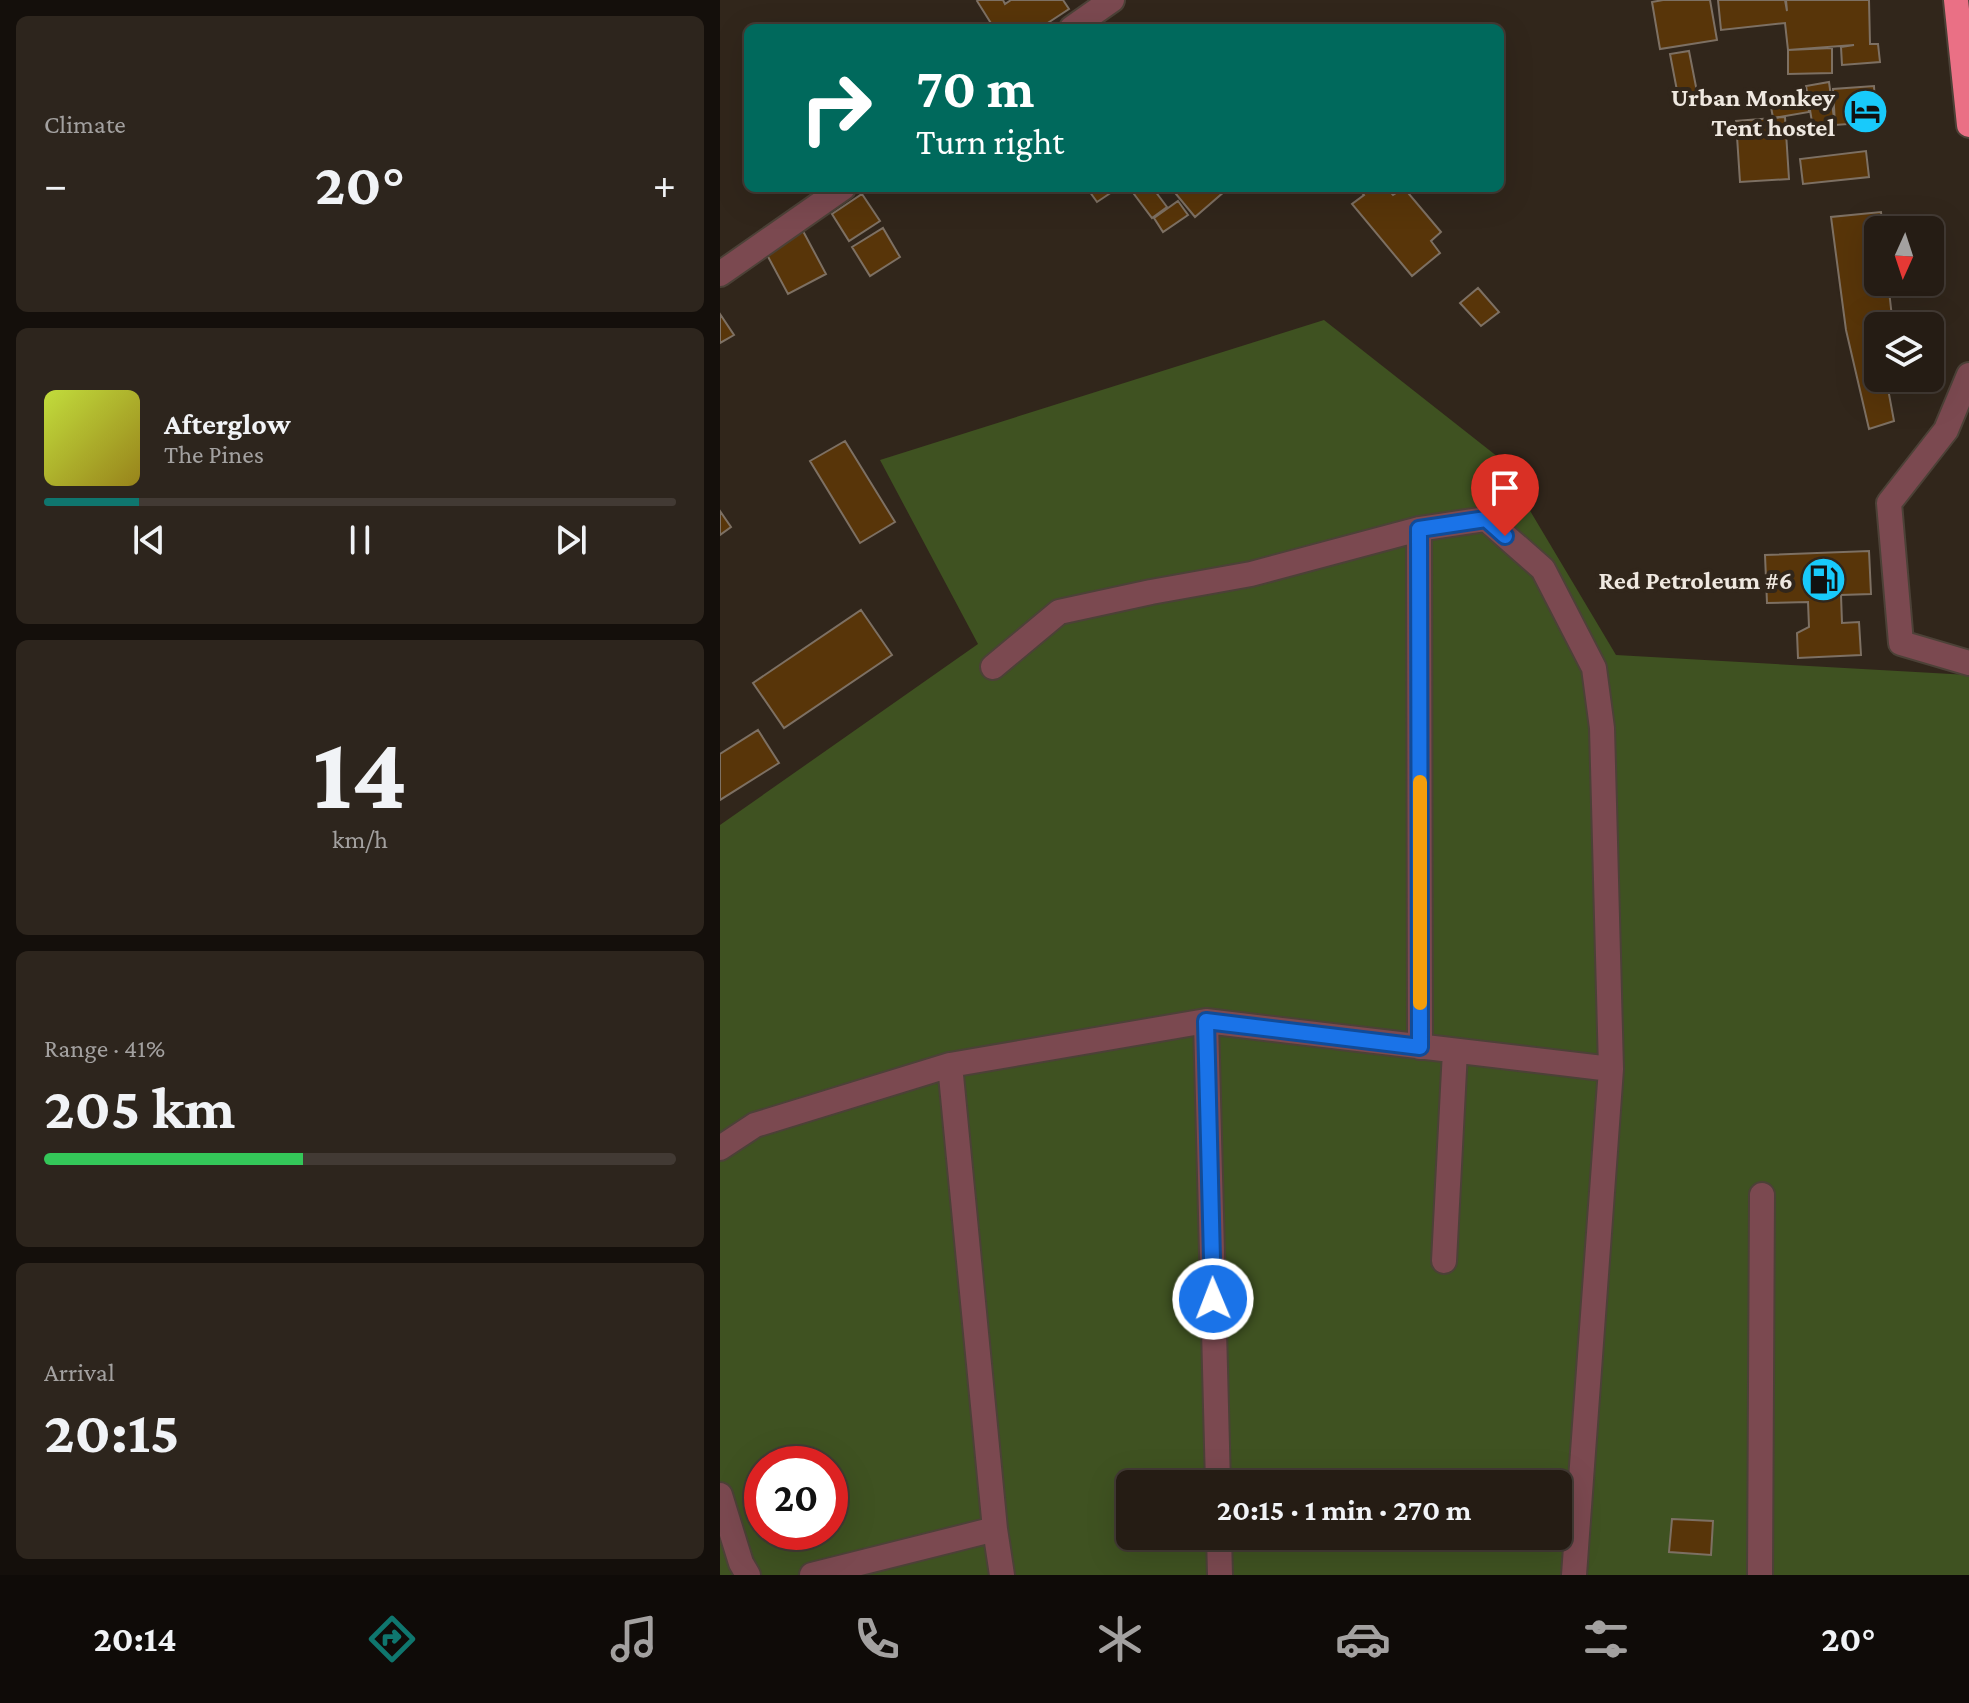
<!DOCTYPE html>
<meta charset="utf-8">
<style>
body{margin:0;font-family:"Crimson Pro",serif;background:#2d251d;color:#f1f3f6;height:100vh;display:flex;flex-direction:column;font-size:30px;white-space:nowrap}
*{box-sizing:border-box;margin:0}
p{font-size:26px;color:#a3a1a0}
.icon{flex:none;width:44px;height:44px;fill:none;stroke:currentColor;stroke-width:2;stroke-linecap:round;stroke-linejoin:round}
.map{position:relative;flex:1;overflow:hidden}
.details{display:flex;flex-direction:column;gap:16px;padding:16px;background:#140f0b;width:720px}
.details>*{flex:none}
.hud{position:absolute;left:24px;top:24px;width:760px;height:168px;border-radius:12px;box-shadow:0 8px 32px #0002,0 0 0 2px #423a34;background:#00695c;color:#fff;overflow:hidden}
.needle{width:52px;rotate:183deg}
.fabs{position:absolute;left:1144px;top:216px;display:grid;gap:16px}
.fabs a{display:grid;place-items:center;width:80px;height:80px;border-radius:12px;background:#251c14;box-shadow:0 8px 32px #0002,0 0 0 2px #423a34;font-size:40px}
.speed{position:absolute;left:24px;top:1446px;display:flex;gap:16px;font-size:40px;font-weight:700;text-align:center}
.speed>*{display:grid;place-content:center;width:104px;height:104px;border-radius:50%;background:#251c14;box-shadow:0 8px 32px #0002,0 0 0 2px #423a34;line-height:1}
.speed .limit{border:12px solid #d22;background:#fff;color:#111}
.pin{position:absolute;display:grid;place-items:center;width:68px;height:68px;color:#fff;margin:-82px -34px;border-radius:50% 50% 50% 0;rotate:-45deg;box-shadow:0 0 8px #0007}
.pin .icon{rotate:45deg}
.me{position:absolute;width:88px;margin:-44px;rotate:359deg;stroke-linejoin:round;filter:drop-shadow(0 0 6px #0008)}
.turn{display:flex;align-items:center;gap:28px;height:168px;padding:0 40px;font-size:36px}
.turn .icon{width:104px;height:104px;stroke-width:2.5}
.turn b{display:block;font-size:56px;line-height:68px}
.big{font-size:60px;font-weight:700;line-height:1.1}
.details .card{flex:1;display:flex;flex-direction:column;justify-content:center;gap:12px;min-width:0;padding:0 28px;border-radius:12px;background:#2d251d}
.details .dial{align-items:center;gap:0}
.dial b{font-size:104px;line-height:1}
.song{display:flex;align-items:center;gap:24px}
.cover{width:96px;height:96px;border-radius:12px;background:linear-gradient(135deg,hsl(70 70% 55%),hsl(50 70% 35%))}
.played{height:8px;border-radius:4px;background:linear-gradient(90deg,#0f766e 15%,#423a34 15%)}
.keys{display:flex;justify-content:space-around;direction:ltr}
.heat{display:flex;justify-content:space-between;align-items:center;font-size:44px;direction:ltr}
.charge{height:12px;border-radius:6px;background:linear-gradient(90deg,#34c759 41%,#423a34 0)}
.trip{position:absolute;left:396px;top:1470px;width:456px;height:80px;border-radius:12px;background:#251c14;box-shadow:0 8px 32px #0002,0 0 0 2px #423a34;font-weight:700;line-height:80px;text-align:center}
.menu{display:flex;height:128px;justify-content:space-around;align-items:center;background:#0f0b08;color:#a3a1a0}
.menu .icon{width:56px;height:56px}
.menu .on{color:#0f766e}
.menu b{font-size:36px;color:#f1f3f6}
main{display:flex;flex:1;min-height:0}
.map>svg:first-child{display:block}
.green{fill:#3f5221;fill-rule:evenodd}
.building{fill:#583509;stroke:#7d7063;stroke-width:2}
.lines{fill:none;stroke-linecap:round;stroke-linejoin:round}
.minor-casing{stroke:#4c4137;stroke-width:28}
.highway-casing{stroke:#4c4137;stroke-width:28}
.minor{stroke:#7b4950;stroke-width:24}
.highway{stroke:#ea7085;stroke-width:24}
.route-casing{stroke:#114b97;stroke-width:20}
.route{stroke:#1a73e8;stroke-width:14}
.slow{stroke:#f59e0b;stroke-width:14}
.labels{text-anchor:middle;stroke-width:8;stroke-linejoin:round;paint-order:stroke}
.poi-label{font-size:26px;font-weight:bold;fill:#efe8e0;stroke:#31261b;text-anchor:end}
</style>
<main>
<section class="details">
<div class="card"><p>Climate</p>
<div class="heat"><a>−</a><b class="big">20°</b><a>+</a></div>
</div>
<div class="card">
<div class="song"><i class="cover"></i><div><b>Afterglow</b><p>The Pines</p></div></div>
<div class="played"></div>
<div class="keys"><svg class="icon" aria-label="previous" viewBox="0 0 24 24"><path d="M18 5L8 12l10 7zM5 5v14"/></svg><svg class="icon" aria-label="pause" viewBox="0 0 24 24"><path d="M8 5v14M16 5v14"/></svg><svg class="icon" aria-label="next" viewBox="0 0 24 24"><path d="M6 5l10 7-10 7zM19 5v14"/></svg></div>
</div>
<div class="card dial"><b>14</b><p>km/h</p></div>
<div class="card"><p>Range · 41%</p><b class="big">205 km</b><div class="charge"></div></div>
<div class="card"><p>Arrival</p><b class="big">20:15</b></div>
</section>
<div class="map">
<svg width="1249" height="1575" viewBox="0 0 1249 1575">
<rect width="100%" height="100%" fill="#31261b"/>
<!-- green -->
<path class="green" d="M604,320L778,457L896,655L1249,675V1575H0V825L258,644L160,460ZM42,1464H110V1532H42ZM410,1484H838V1536H410Z"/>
<!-- building -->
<path class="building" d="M258,0H283L285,4L291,0H343L349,9L320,28H274L257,1Z
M943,0H990L997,40L940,49L932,2Z
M998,0H1065L1067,11L1066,0H1149L1150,44H1158L1160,62L1122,65L1121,47L1134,45L1068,50L1065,23L1001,30Z
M1112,48V73L1068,74V50Z
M969,51L978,97L959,101L950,54Z
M1109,82L1115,125L1093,128L1086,86Z
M1154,86L1156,122L1115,125L1113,89Z
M1087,95L1089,112L1053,118L1050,101Z
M1065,117L1069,179L1020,182L1016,121Z
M1146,151L1149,177L1083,184L1080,159Z
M367,188H398L377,202Z
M414,188H439L435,191L447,207L432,218L411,190Z
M451,188H503L505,191L475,217Z
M638,188H667L673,195L684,188L721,232L711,241L720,253L692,276L632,204L644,195Z
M142,194L160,221L129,241L112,214Z
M458,201L468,215L443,232L434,218Z
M1161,212L1163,230H1158V282H1168L1173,326H1158V378H1166L1174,421L1149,429L1126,330L1111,217Z
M163,228L180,257L150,276L132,247Z
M83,231L106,274L68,294L45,251Z
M758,288L779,312L761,326L740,303Z
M0,314L14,335L0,343Z
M125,441L175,522L140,543L90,461Z
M0,511L11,527L0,535Z
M1149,551L1151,594L1121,595L1122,623L1139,622L1141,655L1078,658L1077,633L1089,627L1088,602L1047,603L1045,555Z
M141,610L172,655L64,728L33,683Z
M38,730L59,763L0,800V754Z
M952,1519L993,1521L991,1555L949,1552Z"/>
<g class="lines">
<defs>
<path id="minor" d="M352,28L392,0
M0,274L123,188
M1249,375L1226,430L1169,503L1181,643L1249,663
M699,529L700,1047
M273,667L339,612L431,592L531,574L699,529L766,519L823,569L874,668L882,728L891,1069
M486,1021L498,1484
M230,1065L275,1529
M0,1148L35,1125L230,1065L486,1021L891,1069L854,1575
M724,1261L735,1051
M0,1495L21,1563L28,1575
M499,1536L500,1575
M92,1575L275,1529L282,1575
M1040,1575L1042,1195"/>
<path id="highway" d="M1236,0L1249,125"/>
</defs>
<!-- minor casing -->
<use href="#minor" class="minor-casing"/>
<!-- highway casing -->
<use href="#highway" class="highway-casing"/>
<!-- minor -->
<use href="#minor" class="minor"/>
<!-- highway -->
<use href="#highway" class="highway"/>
</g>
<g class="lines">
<defs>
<path id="route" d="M493,1299L486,1021L700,1047L699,529L766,519L785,536"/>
</defs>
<!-- route casing -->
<use href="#route" class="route-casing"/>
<!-- route -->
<use href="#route" class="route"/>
<!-- slow -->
<path class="slow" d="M700,782V1003"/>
</g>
<!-- icons -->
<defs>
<symbol id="hotel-disc" viewBox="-11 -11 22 22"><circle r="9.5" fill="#18cafb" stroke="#31261b"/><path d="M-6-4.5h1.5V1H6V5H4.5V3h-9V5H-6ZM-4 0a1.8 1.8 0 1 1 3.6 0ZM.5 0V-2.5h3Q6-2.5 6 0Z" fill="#111"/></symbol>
<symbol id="fuel-disc" viewBox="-11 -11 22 22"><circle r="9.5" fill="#18cafb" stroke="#31261b"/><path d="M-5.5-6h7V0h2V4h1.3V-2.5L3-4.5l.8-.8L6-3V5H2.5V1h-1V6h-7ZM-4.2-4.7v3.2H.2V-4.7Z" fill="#111"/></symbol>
</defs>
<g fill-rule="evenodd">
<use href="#hotel-disc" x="1120" y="86" width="51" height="51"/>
<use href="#fuel-disc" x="1078" y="554" width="51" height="51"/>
</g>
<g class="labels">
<!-- poi labels -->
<g class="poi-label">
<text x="1115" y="106">Urban Monkey<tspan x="1115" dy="30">Tent hostel</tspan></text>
<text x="1073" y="589">Red Petroleum #6</text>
</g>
</g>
</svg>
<div class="fabs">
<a><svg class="needle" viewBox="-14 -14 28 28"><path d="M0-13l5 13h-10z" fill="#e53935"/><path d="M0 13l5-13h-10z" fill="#a3a1a0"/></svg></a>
<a><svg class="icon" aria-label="layers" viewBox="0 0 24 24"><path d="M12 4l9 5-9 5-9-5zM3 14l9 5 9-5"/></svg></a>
</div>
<div class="speed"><div class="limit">20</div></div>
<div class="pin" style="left:785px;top:536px;background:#d93025"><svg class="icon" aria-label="arrive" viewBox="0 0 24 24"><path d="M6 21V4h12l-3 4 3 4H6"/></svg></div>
<svg class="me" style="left:493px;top:1299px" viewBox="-20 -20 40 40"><circle r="17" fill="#1a73e8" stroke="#fff" stroke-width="3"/><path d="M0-11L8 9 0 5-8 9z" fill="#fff"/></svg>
<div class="trip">20:15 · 1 min · 270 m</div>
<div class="hud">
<div class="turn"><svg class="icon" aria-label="right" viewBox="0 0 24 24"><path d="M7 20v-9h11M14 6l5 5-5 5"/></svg><div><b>70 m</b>Turn right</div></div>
</div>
</div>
</main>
<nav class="menu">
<b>20:14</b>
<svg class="icon on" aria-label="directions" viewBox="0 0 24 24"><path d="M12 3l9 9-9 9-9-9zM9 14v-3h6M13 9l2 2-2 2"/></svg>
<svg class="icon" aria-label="music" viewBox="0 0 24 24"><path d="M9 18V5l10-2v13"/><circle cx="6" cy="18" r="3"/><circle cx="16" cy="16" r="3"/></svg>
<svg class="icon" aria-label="phone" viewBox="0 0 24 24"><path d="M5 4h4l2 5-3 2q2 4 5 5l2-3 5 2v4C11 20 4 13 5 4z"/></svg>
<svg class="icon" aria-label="climate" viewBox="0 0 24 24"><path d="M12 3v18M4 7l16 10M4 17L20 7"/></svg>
<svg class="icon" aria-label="car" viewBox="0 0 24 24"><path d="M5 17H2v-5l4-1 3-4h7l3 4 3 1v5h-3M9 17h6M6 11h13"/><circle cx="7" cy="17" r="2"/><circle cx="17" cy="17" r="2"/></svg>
<svg class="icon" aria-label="filters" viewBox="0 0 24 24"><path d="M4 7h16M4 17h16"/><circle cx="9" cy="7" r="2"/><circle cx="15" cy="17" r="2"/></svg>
<b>20°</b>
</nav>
